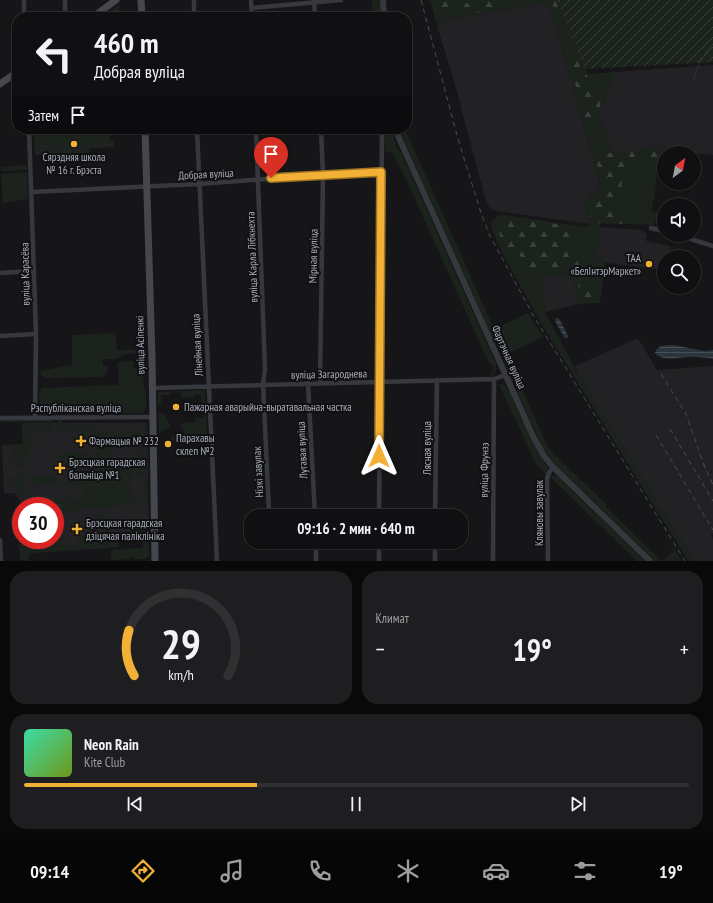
<!DOCTYPE html>
<html lang="ru">
<meta charset="utf-8">
<style>
body{margin:0;font-family:"PT Sans Narrow",sans-serif;background:#1e1e20;color:#f1f3f6;height:100vh;display:flex;flex-direction:column;font-size:15px;white-space:nowrap}
*{box-sizing:border-box;margin:0}
p{font-size:13px;color:#9c9d9f}
.icon{flex:none;width:22px;height:22px;fill:none;stroke:currentColor;stroke-width:2;stroke-linecap:round;stroke-linejoin:round}
.map{position:relative;height:561px;overflow:hidden}
.drawer{display:flex;flex-direction:column;gap:10px;padding:10px;background:#09090a;flex:1}
.drawer>*{flex:none}
.banner{position:absolute;left:12px;top:12px;width:400px;height:122px;border-radius:16px;box-shadow:0 1px 3px #0004,0 0 0 1px #303032;background:#101012;color:#f1f3f6;overflow:hidden}
.needle{width:26px;rotate:32deg}
.buttons{position:absolute;left:657px;top:146px;display:grid;gap:8px}
.buttons a{display:grid;place-items:center;width:44px;height:44px;border-radius:50%;background:#101012;box-shadow:0 1px 3px #0004,0 0 0 1px #303032;font-size:20px}
.speed{position:absolute;left:12px;top:497px;display:flex;gap:8px;font-size:20px;font-weight:700;text-align:center}
.speed>*{display:grid;place-content:center;width:52px;height:52px;border-radius:50%;background:#101012;box-shadow:0 1px 3px #0004,0 0 0 1px #303032;line-height:1}
.speed .limit{border:6px solid #d22;background:#fff;color:#111}
.pin{position:absolute;display:grid;place-items:center;width:34px;height:34px;color:#fff;margin:-41px -17px;border-radius:50% 50% 50% 0;rotate:-45deg;box-shadow:0 0 4px #0007}
.pin .icon{rotate:45deg}
.me{position:absolute;width:44px;margin:-22px;rotate:0deg;stroke-linejoin:round;filter:drop-shadow(0 0 3px #0008)}
.turn{display:flex;align-items:center;gap:14px;height:84px;padding:0 16px;font-size:18px}
.turn .icon{width:52px;height:52px;stroke-width:2.5}
.turn b{display:block;font-size:28px;line-height:34px}
.then{display:flex;align-items:center;height:38px;padding:0 16px;background:#0003;gap:8px;font-size:15px}
.big{font-size:30px;font-weight:700;line-height:1.1}
.drawer .widget{flex:1;display:flex;flex-direction:column;justify-content:center;gap:6px;min-width:0;padding:0 14px;border-radius:16px;background:#1e1e20}
.drawer .dial{align-items:center;gap:0}
.dial svg{height:104px;overflow:visible;fill:none;stroke:#303032;stroke-width:7;stroke-linecap:round;text-anchor:middle}
.dial text{fill:#f1f3f6;stroke:none}
.song{display:flex;align-items:center;gap:12px}
.cover{width:48px;height:48px;border-radius:6px;background:linear-gradient(135deg,hsl(160 70% 55%),hsl(80 70% 35%))}
.played{height:4px;border-radius:2px;background:linear-gradient(90deg,#f2b134 35%,#303032 35%)}
.keys{display:flex;justify-content:space-around;direction:ltr}
.heat{display:flex;justify-content:space-between;align-items:center;font-size:22px;direction:ltr}
.drawer .tiles{flex:1;display:grid;gap:10px;grid-template-columns:1fr 1fr}
.widget:last-child{grid-column:span 2}
.trip{position:absolute;left:244px;top:509px;width:224px;height:40px;border-radius:16px;background:#101012;box-shadow:0 1px 3px #0004,0 0 0 1px #303032;font-weight:700;line-height:40px;text-align:center}
.tab-bar{display:flex;height:64px;justify-content:space-around;align-items:center;background:#060607;color:#9c9d9f}
.tab-bar .icon{width:28px;height:28px}
.tab-bar .active{color:#f2b134}
.tab-bar b{font-size:18px;color:#f1f3f6}
.map>svg:first-child{display:block}
.built{fill:#222225}
.grass{fill:#1c231d;fill-rule:evenodd}
.forest{fill:url(#forest-firs)}
.garden{fill:url(#garden-furrows)}
.water{fill:url(#water-rules)}
.lines{fill:none;stroke-linecap:round;stroke-linejoin:round}
.stream{stroke:#2c353c;stroke-width:1}
.minor{stroke:#37383d;stroke-width:4.5}
.tertiary{stroke:#37383d;stroke-width:6}
.secondary{stroke:#45474d;stroke-width:7}
.rail{stroke:#4a4c52;stroke-width:1;stroke-dasharray:5 4;stroke-linecap:butt}
.route-casing{stroke:#9d7322;stroke-width:10}
.route{stroke:#f2b134;stroke-width:7}
.poi-dot{fill:#f2b134;stroke:#111113;stroke-width:1.5}
.labels{text-anchor:middle;stroke-width:4;stroke-linejoin:round;paint-order:stroke}
.poi-label{font-size:11px;fill:#a8adb8;stroke:#111113;text-anchor:start}
.street-label{font-size:11px;fill:#a8adb8;stroke:#111113}
</style>
<div class="map">
<svg width="713" height="561" viewBox="0 0 713 561">
<defs>
<pattern id="forest-firs" width="22" height="20" patternUnits="userSpaceOnUse"><rect width="22" height="20" fill="#1c231d"/><path d="M5 1l3.5 6h-7zM16 11l3.5 6h-7z" fill="#3a403c"/></pattern>
<pattern id="garden-furrows" width="10" height="10" patternUnits="userSpaceOnUse"><rect width="10" height="10" fill="#1c231d"/><path d="M-1 1l2-2M0 10L10 0M9 11l2-2" fill="none" stroke="#3a403c"/></pattern>
<pattern id="water-rules" width="6" height="5" patternUnits="userSpaceOnUse"><rect width="6" height="5" fill="#2c353c"/><path d="M0 2.5h6" fill="none" stroke="#485056"/></pattern>
</defs>
<rect width="100%" height="100%" fill="#161618"/>
<!-- built -->
<path class="built" d="M543,4L551,10L600,185L585,203L590,224L495,211L489,207L486,201L454,81L438,29L443,20Z
M713,65V155L660,150L616,162L599,114L615,72Z
M34,129H109L110,140H114V147L89,148V153L35,155Z
M600,227L642,230L647,235L646,241L671,246L667,257H664V268L661,270L595,261Z
M542,274L574,276L578,304L545,312Z
M638,338L657,370L713,366V533L711,535L713,539V561H694L603,415L578,374L575,366Z
M22,423H147L149,537L119,539V547L20,554L19,534L21,531V540H55V506H24L14,493H4L2,445L23,444Z"/>
<!-- grass -->
<path class="grass" d="M377,0L381,4L382,17H373L372,1Z
M430,0H557L585,69L588,74L615,72L599,114L616,161L660,150L654,200L653,201L651,212L658,213L654,225L601,223L595,261L605,262L600,303L578,304L573,276L542,274L545,312L578,374L694,561H688L541,323L500,249L491,227L492,220L498,216L504,215L586,227L589,225L585,203L600,185L551,10L543,4L443,20L438,29Z
M119,5L120,14L116,15L117,17H103Z
M34,129H39C35,136 36,141 42,146H37V148L112,146V144H105L108,134L106,129H109L110,140H114V147L89,148V153L35,155ZM88,148V151L37,153V150Z
M40,129H105L106,137L102,144L97,145L50,147C40,145 35,138 40,129Z
M385,129H392C395,137 394,148 401,152L496,364V371L493,375L490,376L494,367L488,361L407,181L392,152L386,153L384,140Z
M399,129H405L494,329L528,313L543,337L507,354L548,448L607,505L606,507L662,561H655L555,464L543,448L504,363C503,355 499,346 493,340Z
M0,150L1,167L27,165V170L1,171Z
M27,172L28,199L3,203L1,174Z
M115,333L117,350H146L143,353L124,354C119,360 110,359 102,359L103,366H108C108,371 107,375 101,377L46,378L42,376L40,371L72,365V335Z
M133,361L134,369L145,368V361L147,363C147,370 145,375 143,382C143,386 145,388 145,391C147,398 147,408 143,413L45,414L40,410L39,394L42,388L119,385L118,362Z
M502,384C512,387 515,413 524,422L540,456L547,466L548,470L545,476L544,472L535,462L500,386H498Z
M205,390L207,437H191L174,442L171,438L178,434L179,437L185,434L181,426L182,423L195,422V418H203L201,395H194V397L181,398L180,392L170,393V395H161V404L158,406V392Z
M159,411L166,416L170,426L159,433Z
M2,420H51L53,422H0Z
M59,420H62L63,426L97,425L93,429H59L57,428V423Z
M22,423H42V427H48V423H53L52,429L50,430H22Z
M144,425H147L148,477C136,478 134,467 134,458L141,457L145,453Z
M134,431C144,432 145,445 142,454L134,455V452L142,451L141,437H121L111,439L112,458H122V459L130,457V460H116V462H130L135,476L133,478L130,480L132,502L139,501V504L55,512V506H45C54,506 71,509 75,498H84V487L69,488L68,474L89,475L97,473L96,453L97,451L96,450L95,438H80L81,432Z
M22,432H27L36,440V443L30,444V451L26,456L12,457V445L23,444Z
M84,452L85,453H87V464L59,465V453Z
M26,458V467H23V469L21,470L14,462H12L6,470H5L6,467L13,459Z
M5,472L12,479H14L21,472H23L24,501L43,500V504C21,505 17,500 17,478H16L14,487L5,477Z
M58,475V484L32,486L31,477Z
M553,475L557,476L645,561H637L550,477Z
M148,480V504L145,502L143,483L145,481Z
M69,490H71L72,497L70,501L66,503L50,504L49,500L69,499L70,492Z
M147,508H148L149,556L145,559H135L133,557H130L129,559L113,560L111,557V550L143,548L142,538L119,539V547H111V540L113,537L128,535L127,526L116,527L115,530L114,529L113,526L144,523L143,519L147,518L146,510Z
M95,513H102L106,515L108,548L43,552L42,540H44L45,547L51,546V540H55V536H63L64,547L78,545L77,534L90,533V543H97L96,533L100,532L99,522L96,521Z
M661,528L682,561H663L674,551Z
M21,531V540H40L41,552L29,553V561L20,560L19,534Z"/>
<!-- forest -->
<path class="forest" d="M432,0H450L452,7L450,14L443,17L438,16L436,12Z
M479,0H497C497,4 496,7 493,9C487,13 465,15 460,10L459,7L463,3L478,4Z
M524,0H556L561,17L558,18L556,16C554,13 555,7 552,4C548,0 533,2 526,3Z
M574,57C582,60 582,68 586,74C594,87 605,94 599,110C597,115 596,118 592,120L587,119L583,113L570,65V59Z
M647,148H657L686,152H691L692,153H664V161L642,159L633,161L625,169L622,182L618,209L624,219V223L621,224L596,223C585,213 591,209 597,201V194L603,184L594,154L597,151H601L609,153L636,152Z
M508,219H514C526,220 557,222 566,227C575,231 570,241 574,249C578,259 584,260 589,267C592,272 595,289 595,294C594,298 592,299 589,301L582,299C577,291 580,281 575,273C572,272 550,270 547,270C542,270 538,275 532,273C524,271 527,263 523,258C519,254 513,255 508,253C501,244 493,224 508,219Z"/>
<!-- garden -->
<path class="garden" d="M557,0H713V62L585,69Z"/>
<!-- water -->
<path class="water" d="M557,318L560,320L568,336L567,338L564,337L556,323L555,319Z
M673,345L705,351L713,350V359C706,357 695,357 688,357C677,357 662,362 655,353C657,345 665,345 673,345Z"/>
<g class="lines">
<!-- stream -->
<path class="stream" d="M694,79C697,65 704,54 713,44"/>
<!-- minor -->
<path class="minor" d="M24,0V17
M65,0V17
M194,0V17
M251,0L252,17
M314,0L315,17
M252,8L341,0
M29,129L36,334L35,418
M197,129L217,561
M256,129L265,369L263,384L269,512L315,510
M32,192L199,184L323,175L381,172
M651,228L664,231
M678,235L713,246
M0,273L33,271
M0,336L36,334
M308,383L315,516
M320,383L323,175L321,129
M152,388L494,379L505,375
M0,418L153,417
M379,516L382,129
M435,516L437,380
M0,540L1,561
M316,542V561
M379,561V542
M435,561V542
M493,561L494,379
M548,561L547,479L549,473L553,467"/>
<!-- tertiary -->
<path class="tertiary" d="M383,0L384,17
M395,129L533,436L544,456L553,467L650,561"/>
<!-- secondary -->
<path class="secondary" d="M141,0L142,17
M93,17L116,0
M0,84L17,72
M145,129L152,357L155,561"/>
<!-- rail -->
<path class="rail" d="M421,0L458,139L481,213L490,236L533,315L685,561
M661,374L686,414L705,468
M670,429L713,501
M656,435L713,530
M703,463L713,485"/>
</g>
<g class="lines">
<defs>
<path id="route" d="M271,178L381,172L379,456"/>
</defs>
<!-- route casing -->
<use href="#route" class="route-casing"/>
<!-- route -->
<use href="#route" class="route"/>
</g>
<!-- markers -->
<g class="poi-dot">
<circle cx="74" cy="144" r="4"/>
<circle cx="649" cy="264" r="4"/>
<circle cx="176" cy="407" r="4"/>
<path d="M79 435h4v4h4v4h-4v4h-4v-4h-4v-4h4z"/>
<circle cx="168" cy="444" r="4"/>
<path d="M58 462h4v4h4v4h-4v4h-4v-4h-4v-4h4z"/>
<path d="M75 523h4v4h4v4h-4v4h-4v-4h-4v-4h4z"/>
</g>
<g class="labels">
<!-- poi labels -->
<g class="poi-label">
<text x="74" y="161" text-anchor="middle">Сярэдняя школа<tspan x="74" dy="13">№ 16 г. Брэста</tspan></text>
<text x="641" y="262" text-anchor="end">ТАА<tspan x="641" dy="13">«БелІнтэрМаркет»</tspan></text>
<text x="184" y="411">Пажарная аварыйна-выратавальная частка</text>
<text x="176" y="442">Парахавы<tspan x="176" dy="13">склеп №2</tspan></text>
<text x="89" y="445">Фармацыя № 232</text>
<text x="69" y="466">Брэсцкая гарадская<tspan x="69" dy="13">бальніца №1</tspan></text>
<text x="86" y="527">Брэсцкая гарадская<tspan x="86" dy="13">дзіцячая паліклініка</tspan></text>
</g>
<!-- street labels -->
<g class="street-label">
<text transform="translate(206 174) rotate(-3)" y="4">Добрая вуліца</text>
<text transform="translate(313 256) rotate(-89)" y="4">Мірная вуліца</text>
<text transform="translate(252 257) rotate(-92)" y="4">вуліца Карла Лібкнехта</text>
<text transform="translate(25 274) rotate(-91)" y="4">вуліца Карасёва</text>
<text transform="translate(140 345) rotate(-91)" y="4">вуліца Асіпенкі</text>
<text transform="translate(197 345) rotate(-93)" y="4">Лінейная вуліца</text>
<text transform="translate(509 357) rotate(66)" y="4">Фартэчная вуліца</text>
<text transform="translate(329 374) rotate(-1)" y="4">вуліца Загароднева</text>
<text x="76" y="412">Рэспубліканская вуліца</text>
<text transform="translate(427 448) rotate(-90)" y="4">Лясная вуліца</text>
<text transform="translate(302 450) rotate(-93)" y="4">Лугавая вуліца</text>
<text transform="translate(484 470) rotate(-89)" y="4">вуліца Фрунзэ</text>
<text transform="translate(258 472) rotate(-93)" y="4">Нізкі завулак</text>
<text transform="translate(539 513) rotate(-90)" y="4">Кляновы завулак</text>
</g>
</g>
</svg>
<div class="buttons">
<a><svg class="needle" viewBox="-14 -14 28 28"><path d="M0-13l5 13h-10z" fill="#e53935"/><path d="M0 13l5-13h-10z" fill="#9c9d9f"/></svg></a>
<a><svg class="icon" aria-label="sound" viewBox="0 0 24 24"><path d="M4 9h4l5-4v14l-5-4H4zM17 9q2 3 0 6"/></svg></a>
<a><svg class="icon" aria-label="search" viewBox="0 0 24 24"><circle cx="10" cy="10" r="6"/><path d="M15 15l6 6"/></svg></a>
</div>
<div class="speed"><div class="limit">30</div></div>
<div class="pin" style="left:271px;top:178px;background:#d93025"><svg class="icon" aria-label="arrive" viewBox="0 0 24 24"><path d="M6 21V4h12l-3 4 3 4H6"/></svg></div>
<svg class="me" style="left:379px;top:456px" viewBox="-20 -20 40 40"><path d="M0-17L14 15 0 8-14 15z" fill="#f2b134" stroke="#fff" stroke-width="4"/></svg>
<div class="trip">09:16 · 2 мин · 640 m</div>
<div class="banner">
<div class="turn"><svg class="icon" aria-label="left" viewBox="0 0 24 24"><path d="M17 20v-9H6M10 6l-5 5 5 5"/></svg><div><b>460 m</b>Добрая вуліца</div></div>
<div class="then">Затем<svg class="icon" aria-label="arrive" viewBox="0 0 24 24"><path d="M6 21V4h12l-3 4 3 4H6"/></svg></div>
</div>
</div>
<section class="drawer">
<div class="tiles">
<div class="widget dial"><svg viewBox="0 0 100 80">
<path d="M14 69A42 42 0 1 1 86 69"/>
<path d="M14 69A42 42 0 0 1 10 34" stroke="#f2b134"/>
<text x="50" y="56" font-size="32" font-weight="700">29</text>
<text x="50" y="72" font-size="11">km/h</text>
</svg></div>
<div class="widget"><p>Климат</p>
<div class="heat"><a>−</a><b class="big">19°</b><a>+</a></div>
</div>
<div class="widget">
<div class="song"><i class="cover"></i><div><b>Neon Rain</b><p>Kite Club</p></div></div>
<div class="played"></div>
<div class="keys"><svg class="icon" aria-label="previous" viewBox="0 0 24 24"><path d="M18 5L8 12l10 7zM5 5v14"/></svg><svg class="icon" aria-label="pause" viewBox="0 0 24 24"><path d="M8 5v14M16 5v14"/></svg><svg class="icon" aria-label="next" viewBox="0 0 24 24"><path d="M6 5l10 7-10 7zM19 5v14"/></svg></div>
</div>
</div>
</section>
<nav class="tab-bar">
<b>09:14</b>
<svg class="icon active" aria-label="directions" viewBox="0 0 24 24"><path d="M12 3l9 9-9 9-9-9zM9 14v-3h6M13 9l2 2-2 2"/></svg>
<svg class="icon" aria-label="music" viewBox="0 0 24 24"><path d="M9 18V5l10-2v13"/><circle cx="6" cy="18" r="3"/><circle cx="16" cy="16" r="3"/></svg>
<svg class="icon" aria-label="phone" viewBox="0 0 24 24"><path d="M5 4h4l2 5-3 2q2 4 5 5l2-3 5 2v4C11 20 4 13 5 4z"/></svg>
<svg class="icon" aria-label="climate" viewBox="0 0 24 24"><path d="M12 3v18M4 7l16 10M4 17L20 7"/></svg>
<svg class="icon" aria-label="car" viewBox="0 0 24 24"><path d="M5 17H2v-5l4-1 3-4h7l3 4 3 1v5h-3M9 17h6M6 11h13"/><circle cx="7" cy="17" r="2"/><circle cx="17" cy="17" r="2"/></svg>
<svg class="icon" aria-label="filters" viewBox="0 0 24 24"><path d="M4 7h16M4 17h16"/><circle cx="9" cy="7" r="2"/><circle cx="15" cy="17" r="2"/></svg>
<b>19°</b>
</nav>
